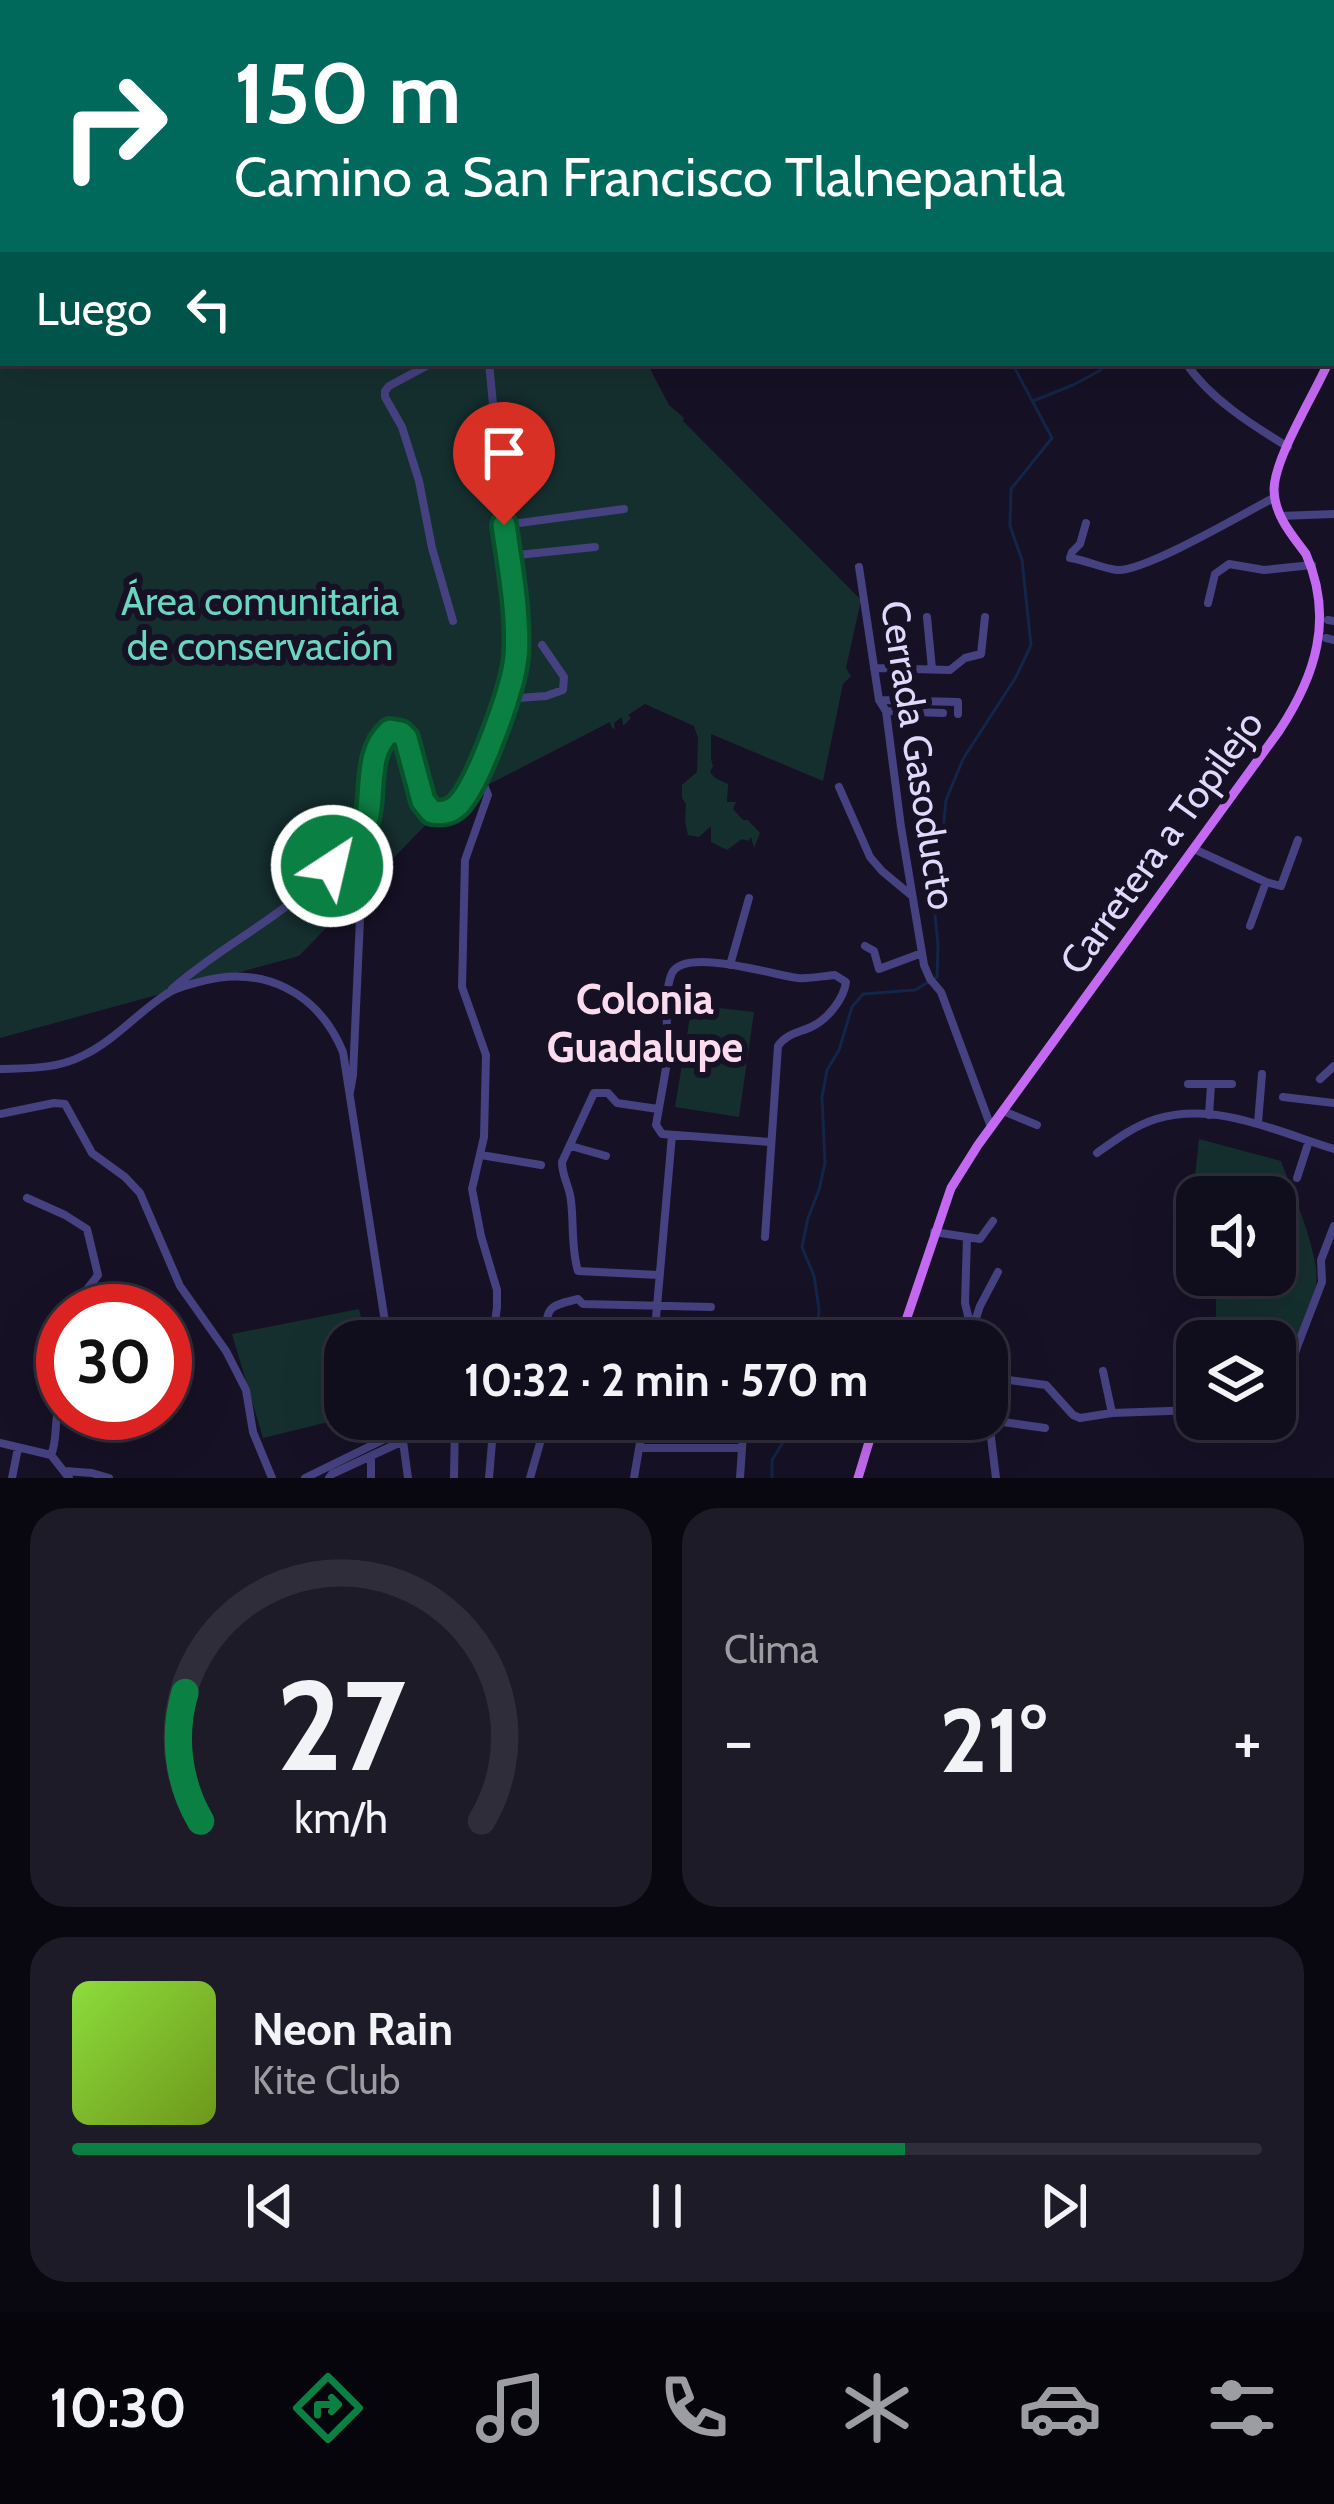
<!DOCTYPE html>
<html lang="es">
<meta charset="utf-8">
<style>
body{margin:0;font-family:Cabin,sans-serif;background:#1e1b29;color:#f1f3f6;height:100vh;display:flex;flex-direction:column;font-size:45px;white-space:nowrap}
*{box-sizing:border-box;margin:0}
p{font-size:39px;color:#9c9ca3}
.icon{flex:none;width:66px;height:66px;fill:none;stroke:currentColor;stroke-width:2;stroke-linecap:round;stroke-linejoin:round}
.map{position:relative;height:1478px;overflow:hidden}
.panel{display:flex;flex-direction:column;gap:30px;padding:30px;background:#09070f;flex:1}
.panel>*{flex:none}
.top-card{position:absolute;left:0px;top:0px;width:1335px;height:366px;box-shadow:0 12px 48px #0002,0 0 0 3px #302d3b;background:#00695c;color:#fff;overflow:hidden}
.tools{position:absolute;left:1176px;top:1176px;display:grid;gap:24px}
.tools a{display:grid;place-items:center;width:120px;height:120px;border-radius:24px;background:#100d1c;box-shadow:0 12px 48px #0002,0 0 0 3px #302d3b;font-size:60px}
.speed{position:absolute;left:36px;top:1284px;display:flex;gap:24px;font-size:60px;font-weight:700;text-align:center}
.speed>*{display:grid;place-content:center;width:156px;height:156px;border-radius:50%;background:#100d1c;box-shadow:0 12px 48px #0002,0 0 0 3px #302d3b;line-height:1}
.speed .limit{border:18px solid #d22;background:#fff;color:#111}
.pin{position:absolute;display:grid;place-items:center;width:102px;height:102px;color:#fff;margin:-123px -51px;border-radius:50% 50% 50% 0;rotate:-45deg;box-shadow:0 0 12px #0007}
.pin .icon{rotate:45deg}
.me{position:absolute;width:132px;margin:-66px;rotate:35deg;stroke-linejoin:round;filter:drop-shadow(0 0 9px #0008)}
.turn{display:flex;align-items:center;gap:42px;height:252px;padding:0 36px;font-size:54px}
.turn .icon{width:156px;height:156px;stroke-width:2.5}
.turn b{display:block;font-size:84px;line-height:102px}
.then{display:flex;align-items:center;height:114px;padding:0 36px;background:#0003;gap:24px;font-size:45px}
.big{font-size:90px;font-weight:800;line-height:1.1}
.panel .widget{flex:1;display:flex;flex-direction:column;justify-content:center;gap:18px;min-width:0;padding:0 42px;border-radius:36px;background:#1e1b29}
.panel .dial{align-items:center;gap:0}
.dial svg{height:312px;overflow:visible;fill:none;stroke:#302d3b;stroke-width:7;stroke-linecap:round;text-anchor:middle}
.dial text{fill:#f1f3f6;stroke:none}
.song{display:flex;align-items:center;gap:36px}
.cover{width:144px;height:144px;border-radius:18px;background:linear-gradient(135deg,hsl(90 70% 55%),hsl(80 70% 35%))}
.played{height:12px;border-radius:6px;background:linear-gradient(90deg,#0b8043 70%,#302d3b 70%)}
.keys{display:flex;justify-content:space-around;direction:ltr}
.heat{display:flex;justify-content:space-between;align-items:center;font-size:66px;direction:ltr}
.panel .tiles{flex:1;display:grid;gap:30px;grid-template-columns:1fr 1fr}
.widget:last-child{grid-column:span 2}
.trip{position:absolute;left:324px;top:1320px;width:684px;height:120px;border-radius:36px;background:#100d1c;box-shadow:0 12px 48px #0002,0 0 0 3px #302d3b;font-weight:800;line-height:120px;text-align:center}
.menu{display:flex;height:192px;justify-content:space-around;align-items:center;background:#06050b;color:#9c9ca3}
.menu .icon{width:84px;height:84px}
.menu .selected{color:#0b8043}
.menu b{font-size:54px;color:#f1f3f6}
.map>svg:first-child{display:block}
.green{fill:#152f2f}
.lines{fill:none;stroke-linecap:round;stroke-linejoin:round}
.stream{stroke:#132548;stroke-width:3}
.minor{stroke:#464180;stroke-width:8}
.major{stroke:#c46af2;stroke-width:9}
.route-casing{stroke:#07532c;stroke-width:30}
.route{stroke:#0b8043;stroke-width:21}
.labels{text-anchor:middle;stroke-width:12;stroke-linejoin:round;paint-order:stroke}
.park-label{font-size:39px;fill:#6bd6bf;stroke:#161125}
.street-label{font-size:39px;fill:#dfd9fc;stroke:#161125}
.neighbourhood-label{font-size:42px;font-weight:bold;fill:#fcdbef;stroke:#161125}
</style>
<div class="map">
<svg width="1334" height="1478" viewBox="0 0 1334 1478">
<rect width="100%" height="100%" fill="#161125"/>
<!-- green -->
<path class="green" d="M0,120L3,121V363H647L669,405L684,418L683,421L861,600L846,668L851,676L843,684L823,781L711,734V759L713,766L710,772L715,778L728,784L727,802H736L733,809L743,820H748L760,833L754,848L751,837L748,841L742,839L727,850L711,842V826L699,837L688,835L685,822L686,804L682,798V785L697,772L698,738L694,726L645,704L628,715L631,718L623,726L622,717L614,723L615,729L612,728L610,722L441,809L299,956L0,1038Z
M692,1005L754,1012L739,1117L675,1107Z
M1199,1139L1281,1161C1292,1192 1321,1255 1316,1286L1275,1400V1341H1207L1216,1318V1275H1275V1197H1197V1246L1188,1242Z
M359,1309L367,1341H345V1418L263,1438L232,1334Z"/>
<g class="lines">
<!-- stream -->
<path class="stream" d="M1332,44L1334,43
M1033,401L1073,385L1101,370L1103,363
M817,1341L819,1309L814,1276L802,1247L808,1218L819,1190L825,1163L822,1097L827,1070L839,1050L852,1007L863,994L915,990L937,977L938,944L935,915L946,800L963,759L1016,677L1031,645L1022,560L1010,526L1011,489L1052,438L1012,363
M772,1478V1460L790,1431L789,1419"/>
<!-- minor -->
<path class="minor" d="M1051,0L1053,3
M495,3V0
M517,3H538
M568,3L584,0
M1332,172L1334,168
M1332,334L1334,333
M432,363L389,386L385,391V397L402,427L419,481L432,548L453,621
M1186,363C1209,398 1252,425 1288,447
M1280,516L1334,514
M1086,523L1080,544L1072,552L1070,558C1086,560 1101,568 1117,570C1144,572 1245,513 1275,497
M504,525L624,509
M508,556L595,547
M859,567L879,700L886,711L901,827L924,965L930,979L941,992L991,1127
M1208,603L1215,574L1229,564L1264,570L1312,565
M927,617L932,669
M1328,620L1334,621
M1326,638L1334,640
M874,668L950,670L965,658L981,654L985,617
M505,699L546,696L563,690L564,677L542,645
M879,700L958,702V714
M886,711L943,713
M475,778L482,780L488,795L465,860L462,987L486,1055L484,1137L472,1189L481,1236L497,1290V1307L495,1322L483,1341
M839,787L870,857L882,871L912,896
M1194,849L1266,882L1281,886L1298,840
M1250,926L1266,882
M865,946L874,951L879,969L922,953
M730,965L749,898
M172,989C208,957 250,934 288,905C316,883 339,857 363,831
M621,1012H667
M600,1050L668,1057L656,1125L662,1134L770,1142
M668,1057C668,1035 663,992 672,973C685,947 773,975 798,978C810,979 823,976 835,975L846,982C844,999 827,1020 811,1027C798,1033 786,1034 778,1046L765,1237
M0,1069C28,1068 57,1069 82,1056C114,1041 136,1014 165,995C174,988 188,985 199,982C263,964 318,992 343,1052L388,1341
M1320,1079L1334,1066
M1188,1084H1232
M350,1092L353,1075L364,829L375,757L379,743L390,731L401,733C418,755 415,785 427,809C436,813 445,815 454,809C482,789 515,674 516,640L489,363
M1283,1097L1334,1103
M658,1109L617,1103L608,1093H594L562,1162C562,1177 570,1187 571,1201C574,1225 571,1248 578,1271L659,1275
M1003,1111L1037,1125
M0,1114L54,1103L65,1104L92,1153L125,1177L140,1193L180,1286L226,1351L246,1390L253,1432L272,1478
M1209,1115L1211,1085
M1258,1123L1262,1074
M571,1146L606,1156
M1097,1153C1115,1140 1134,1126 1156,1119C1216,1101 1278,1132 1334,1149
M481,1155L541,1165
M1297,1178L1309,1141
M27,1198L65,1215L87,1229L98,1275L82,1296L80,1311
M934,1232L980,1239L993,1221
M967,1237L965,1303L974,1341
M386,1328L423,1341
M972,1330L980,1306L998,1272
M545,1341C548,1308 544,1307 578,1299L583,1304L711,1307
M654,1341L672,1135
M1103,1371L1112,1413
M987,1377L1046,1385L1073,1415L1080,1418L1112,1413L1197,1410
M987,1405L996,1478
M1275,1406L1280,1403L1297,1347L1322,1282L1321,1260L1334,1226
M400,1419L408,1478
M989,1420L1045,1428
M401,1427L418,1419
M0,1443L51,1455L69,1478
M640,1448H741
M51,1455C59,1437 52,1417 63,1400
M371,1456V1478
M65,1471L92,1473L109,1478
M12,1478L18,1448
M305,1478L401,1431
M329,1478L332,1474L403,1441
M454,1478L455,1419
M489,1478L494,1419
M530,1478L546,1422
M634,1478L644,1419
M740,1478L744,1419"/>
<!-- major -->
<path class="major" d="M1332,355L1334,351
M899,1341L951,1188L978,1145L1279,731C1316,675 1334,618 1306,554C1292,535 1274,515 1274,489C1275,457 1314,395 1328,363
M858,1478L876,1419"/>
</g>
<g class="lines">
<defs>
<path id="route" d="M332,866C341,855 357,843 363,830C377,802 362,755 390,731L401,733L406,738L423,801L432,812C442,813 450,813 458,805C479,783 513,688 516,657C519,614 510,567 504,525"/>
</defs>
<!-- route casing -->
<use href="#route" class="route-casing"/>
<!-- route -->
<use href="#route" class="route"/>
</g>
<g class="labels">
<!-- park labels -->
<g class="park-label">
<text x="260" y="615">Área comunitaria<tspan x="260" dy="45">de conservación</tspan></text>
</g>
<!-- street labels -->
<g class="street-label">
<text transform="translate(919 755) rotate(81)" y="14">Cerrada Gasoducto</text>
<text transform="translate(1161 842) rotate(-54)" y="14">Carretera a Topilejo</text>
</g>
<!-- neighbourhood labels -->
<g class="neighbourhood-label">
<text x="645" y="1014">Colonia<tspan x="645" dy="48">Guadalupe</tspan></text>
</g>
</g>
</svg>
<div class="tools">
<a><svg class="icon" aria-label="sound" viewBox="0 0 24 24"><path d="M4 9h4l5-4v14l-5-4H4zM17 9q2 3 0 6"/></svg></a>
<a><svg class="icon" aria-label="layers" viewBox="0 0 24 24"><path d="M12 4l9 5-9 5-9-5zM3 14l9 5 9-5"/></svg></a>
</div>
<div class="speed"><div class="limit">30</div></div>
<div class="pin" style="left:504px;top:525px;background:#d93025"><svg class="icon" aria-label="arrive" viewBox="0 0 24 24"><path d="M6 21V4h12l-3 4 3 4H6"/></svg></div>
<svg class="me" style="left:332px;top:866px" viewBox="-20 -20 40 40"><circle r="17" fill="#0b8043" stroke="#fff" stroke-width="3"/><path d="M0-11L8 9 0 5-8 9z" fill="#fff"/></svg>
<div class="trip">10:32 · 2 min · 570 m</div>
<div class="top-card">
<div class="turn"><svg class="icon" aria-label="right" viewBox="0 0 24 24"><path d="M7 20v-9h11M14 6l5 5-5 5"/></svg><div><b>150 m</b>Camino a San Francisco Tlalnepantla</div></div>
<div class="then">Luego<svg class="icon" aria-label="left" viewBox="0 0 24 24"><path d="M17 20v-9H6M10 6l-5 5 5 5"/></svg></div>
</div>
</div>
<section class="panel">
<div class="tiles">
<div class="widget dial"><svg viewBox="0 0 100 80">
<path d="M14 69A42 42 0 1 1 86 69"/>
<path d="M14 69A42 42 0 0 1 10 36" stroke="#0b8043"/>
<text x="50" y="56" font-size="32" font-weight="700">27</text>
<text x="50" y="72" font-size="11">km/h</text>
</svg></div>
<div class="widget"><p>Clima</p>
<div class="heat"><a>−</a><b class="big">21°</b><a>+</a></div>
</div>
<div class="widget">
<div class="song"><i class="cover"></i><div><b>Neon Rain</b><p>Kite Club</p></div></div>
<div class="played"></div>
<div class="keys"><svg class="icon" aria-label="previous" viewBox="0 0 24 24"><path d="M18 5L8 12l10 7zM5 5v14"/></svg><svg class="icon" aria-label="pause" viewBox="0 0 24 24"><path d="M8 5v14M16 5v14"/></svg><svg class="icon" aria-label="next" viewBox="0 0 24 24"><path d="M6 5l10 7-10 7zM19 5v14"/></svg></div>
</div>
</div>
</section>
<nav class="menu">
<b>10:30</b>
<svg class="icon selected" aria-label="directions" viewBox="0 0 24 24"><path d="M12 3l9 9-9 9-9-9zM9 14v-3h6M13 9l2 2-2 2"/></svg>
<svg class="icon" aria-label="music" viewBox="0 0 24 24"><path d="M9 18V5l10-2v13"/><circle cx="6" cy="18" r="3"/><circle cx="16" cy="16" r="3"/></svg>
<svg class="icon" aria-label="phone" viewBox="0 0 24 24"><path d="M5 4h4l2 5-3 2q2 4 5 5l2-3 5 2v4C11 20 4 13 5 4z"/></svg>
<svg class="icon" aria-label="climate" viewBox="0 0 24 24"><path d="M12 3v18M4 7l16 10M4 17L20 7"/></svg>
<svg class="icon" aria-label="car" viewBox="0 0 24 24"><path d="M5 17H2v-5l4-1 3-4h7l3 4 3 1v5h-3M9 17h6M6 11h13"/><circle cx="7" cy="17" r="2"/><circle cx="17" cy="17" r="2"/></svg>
<svg class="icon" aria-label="filters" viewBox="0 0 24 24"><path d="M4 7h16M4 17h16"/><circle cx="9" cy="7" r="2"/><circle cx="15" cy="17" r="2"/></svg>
</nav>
